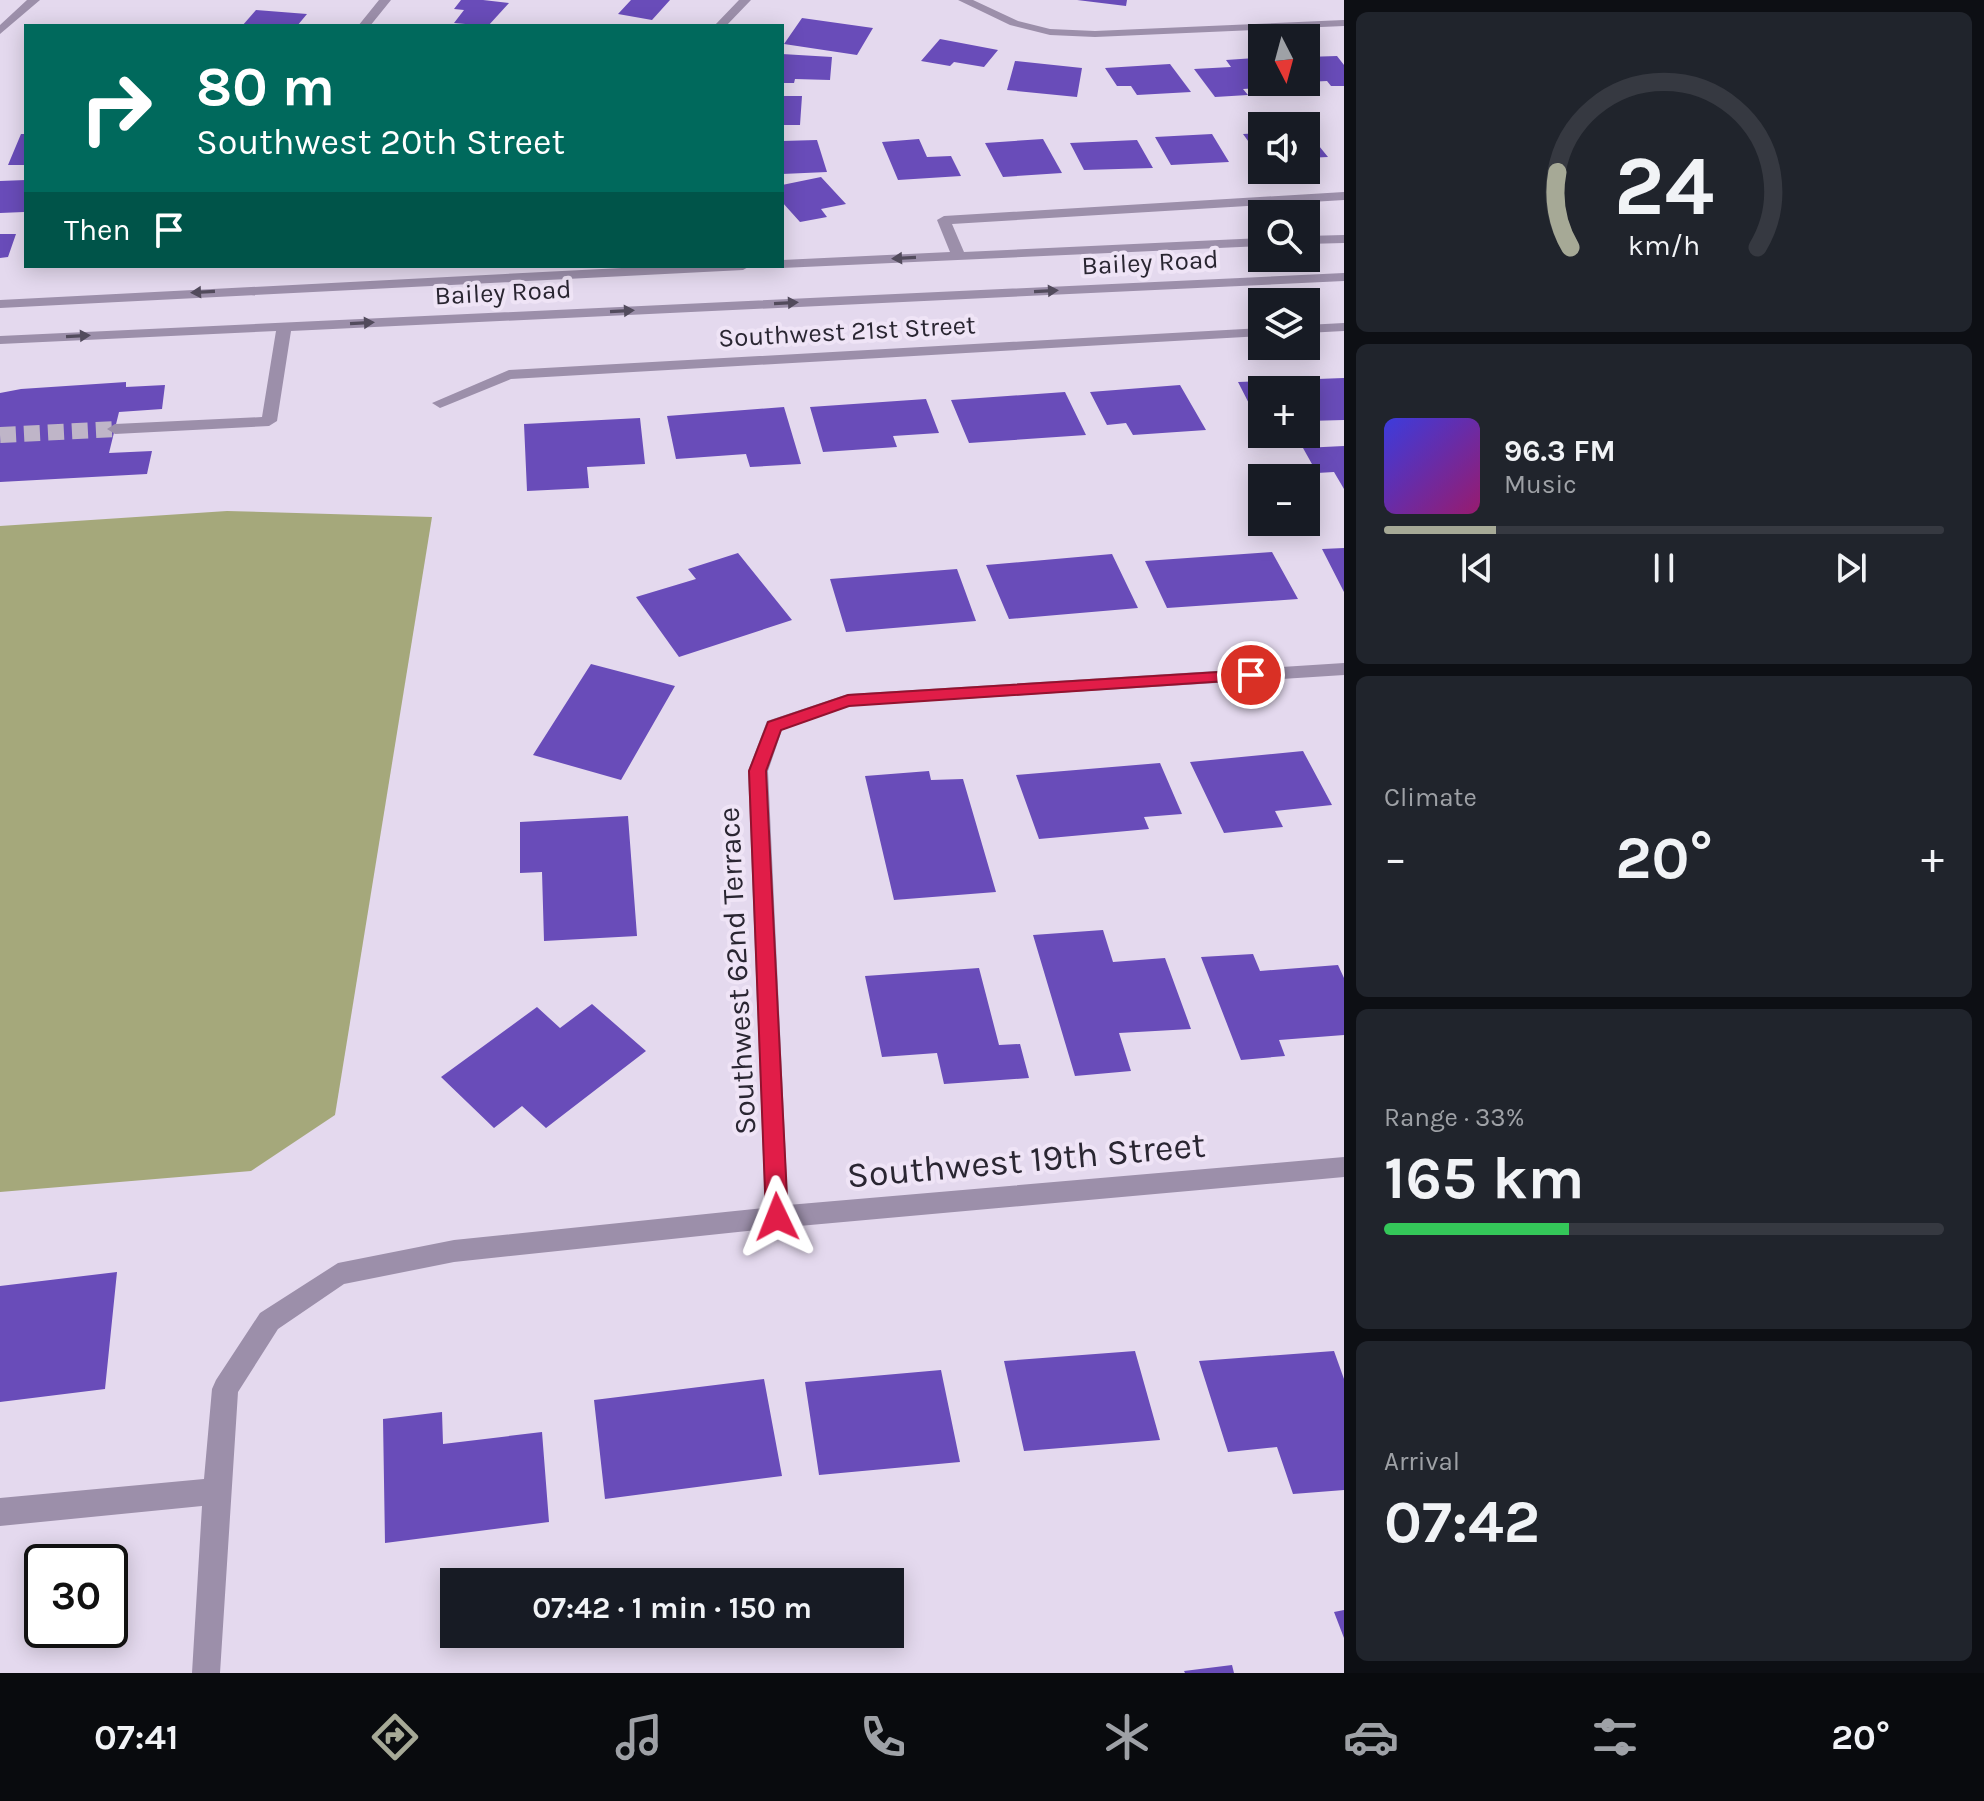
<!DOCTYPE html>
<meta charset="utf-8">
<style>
body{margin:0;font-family:Karla,sans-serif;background:#20242c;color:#f1f3f6;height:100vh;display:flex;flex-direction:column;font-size:30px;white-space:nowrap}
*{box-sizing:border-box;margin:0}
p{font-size:26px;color:#9ea1a6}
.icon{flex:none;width:44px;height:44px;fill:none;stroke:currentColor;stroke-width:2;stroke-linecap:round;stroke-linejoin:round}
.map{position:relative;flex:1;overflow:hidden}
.sheet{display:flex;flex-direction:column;gap:12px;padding:12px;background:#0d0f14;width:640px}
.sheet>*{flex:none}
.hud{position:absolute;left:24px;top:24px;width:760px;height:244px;border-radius:0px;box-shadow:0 4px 20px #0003;background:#00695c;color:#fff;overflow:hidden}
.needle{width:52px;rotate:174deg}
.buttons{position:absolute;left:1248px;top:24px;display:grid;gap:16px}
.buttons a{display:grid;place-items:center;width:72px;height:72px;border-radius:0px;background:#171b24;box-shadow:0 4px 20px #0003;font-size:40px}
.speed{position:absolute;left:24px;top:1544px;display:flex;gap:16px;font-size:40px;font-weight:700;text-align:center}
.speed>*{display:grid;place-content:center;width:104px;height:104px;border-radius:50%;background:#171b24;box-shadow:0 4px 20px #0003;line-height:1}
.speed .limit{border:4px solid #111;border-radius:12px;background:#fff;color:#111}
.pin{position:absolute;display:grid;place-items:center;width:68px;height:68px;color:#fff;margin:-34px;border:4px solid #fff;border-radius:50%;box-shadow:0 2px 8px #0007}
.me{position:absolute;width:88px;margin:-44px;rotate:358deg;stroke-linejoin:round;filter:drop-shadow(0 0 6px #0008)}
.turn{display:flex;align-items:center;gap:28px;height:168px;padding:0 40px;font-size:36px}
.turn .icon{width:104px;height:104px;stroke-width:2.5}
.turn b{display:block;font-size:56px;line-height:68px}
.then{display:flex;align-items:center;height:76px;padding:0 40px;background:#0003;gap:16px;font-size:30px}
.big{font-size:60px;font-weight:700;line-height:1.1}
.sheet .card{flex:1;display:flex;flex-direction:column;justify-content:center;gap:12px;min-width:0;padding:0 28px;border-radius:12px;background:#20242c}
.sheet .dial{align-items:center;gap:0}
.dial svg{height:208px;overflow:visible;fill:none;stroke:#363941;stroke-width:7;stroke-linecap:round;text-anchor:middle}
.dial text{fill:#f1f3f6;stroke:none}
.song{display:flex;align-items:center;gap:24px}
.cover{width:96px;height:96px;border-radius:12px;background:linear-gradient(135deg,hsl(240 70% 55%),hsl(320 70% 35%))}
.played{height:8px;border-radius:4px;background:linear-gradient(90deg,#a6a996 20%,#363941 20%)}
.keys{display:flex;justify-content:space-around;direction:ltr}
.heat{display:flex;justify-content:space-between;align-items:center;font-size:44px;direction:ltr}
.charge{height:12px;border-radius:6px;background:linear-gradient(90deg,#34c759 33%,#363941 0)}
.trip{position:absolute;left:440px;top:1568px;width:464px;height:80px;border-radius:0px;background:#171b24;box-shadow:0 4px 20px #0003;font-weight:700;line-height:80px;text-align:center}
.tab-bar{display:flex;height:128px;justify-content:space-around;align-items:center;background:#090b0e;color:#9ea1a6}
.tab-bar .icon{width:56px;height:56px}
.tab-bar .on{color:#a6a996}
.tab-bar b{font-size:36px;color:#f1f3f6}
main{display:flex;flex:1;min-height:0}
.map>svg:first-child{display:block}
.water{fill:#a5a87b}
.building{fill:#694cb9}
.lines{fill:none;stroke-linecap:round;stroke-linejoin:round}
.minor-tunnel{stroke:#bfb5c8;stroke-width:16;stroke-dasharray:16 8;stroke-linecap:butt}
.minor{fill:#9c8faa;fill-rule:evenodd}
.oneway{fill:#524b5c}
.route{fill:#e11d48;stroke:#92132f;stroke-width:2}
.labels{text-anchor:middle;stroke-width:8;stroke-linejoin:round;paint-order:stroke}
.far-street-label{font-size:26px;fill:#2a2632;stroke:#efe4f6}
.street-label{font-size:30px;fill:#2a2632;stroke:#efe4f6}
.near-street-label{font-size:36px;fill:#2a2632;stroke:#efe4f6}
</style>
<main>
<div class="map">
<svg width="1344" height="1673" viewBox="0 0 1344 1673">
<rect width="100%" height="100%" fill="#e4d9ee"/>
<!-- water -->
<path class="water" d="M227,511L432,517L335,1115L251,1171L0,1192V526Z"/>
<!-- building -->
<path class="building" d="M461,0H483L509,3L488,26L454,23L464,10L454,9Z
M631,0H670L652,20L618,14Z
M1077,0H1127L1126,6Z
M256,10L307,14L297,26H242Z
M802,18L873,28L857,55L784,44Z
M940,39L998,50L984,67L954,62L950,66L921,61Z
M782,54L832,57L830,80L795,79L794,83H782Z
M1337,56L1344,65V86H1331L1327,81L1306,82V57Z
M1255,58L1262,68V82H1273L1277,87L1243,89L1248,95L1215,97L1194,69L1231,67L1226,60Z
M1015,61L1082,68L1077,97L1007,90Z
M1170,64L1191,92L1137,95L1131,86H1117L1105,68Z
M782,96H802L800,125H782Z
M1306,130L1328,157L1306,158Z
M1262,133V160L1243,134Z
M21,134H26V165H8Z
M1212,134L1229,162L1171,165L1155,137Z
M919,139L927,157L951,156L961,176L898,180L882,142Z
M1043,139L1062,173L1003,177L985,143Z
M817,140L827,172L782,174V141Z
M1137,140L1153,168L1084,170L1070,143Z
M821,177L846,204L821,209L827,217L800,222L782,202V185Z
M26,180L24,212L0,213V181Z
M0,234H16L8,257L0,258Z
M1344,378V420L1306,421V390H1262V423H1259L1238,382Z
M126,382V387L165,385L162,409L119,412L109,453L152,451L147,474L0,482V393L21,389Z
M1180,385L1206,430L1133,435L1126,423L1107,425L1090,392Z
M1065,392L1086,435L969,443L951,400Z
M926,399L939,433L893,436L897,447L823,452L810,407Z
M784,407L801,464L750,467L746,454L676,459L667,416Z
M640,418L645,464L587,467L589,488L527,491L524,424Z
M1344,446V489L1334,472L1317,473L1303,448Z
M1344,548V592L1322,549Z
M1272,552L1298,599L1167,608L1145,561Z
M738,553L792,620L679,657L636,597L696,579L688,569Z
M1112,554L1138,608L1009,619L986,565Z
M957,569L976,621L846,632L830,579Z
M591,664L675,686L621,780L533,755Z
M1303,751L1332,805L1275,811L1283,827L1224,833L1190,762Z
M1160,763L1182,814L1144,817L1149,829L1039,839L1016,775Z
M929,771L931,780L963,779L996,892L894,900L865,776Z
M628,816L637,936L544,941L542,872L520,873V822Z
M1103,930L1113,962L1165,958L1191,1029L1119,1033L1131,1071L1075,1076L1033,935Z
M1253,954L1260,971L1338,965L1344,978V1035L1279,1040L1285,1056L1241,1060L1201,957Z
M979,968L999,1045L1020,1044L1029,1078L944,1084L937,1053L882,1057L865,976Z
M592,1004L646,1051L546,1128L522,1106L494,1128L441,1077L537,1007L560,1028Z
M117,1272L105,1389L0,1402V1286Z
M1135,1351L1160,1440L1024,1451L1004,1361Z
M1334,1351L1344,1379V1490L1293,1494L1277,1447L1228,1452L1199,1361Z
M941,1370L960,1462L819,1475L805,1382Z
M764,1379L782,1476L605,1499L594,1400Z
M442,1412L443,1444L542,1432L549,1522L385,1543L383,1419Z
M1344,1610V1638L1334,1612Z
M1232,1665L1234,1673H1185L1184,1671Z"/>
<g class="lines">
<!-- minor-tunnel -->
<path class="minor-tunnel" d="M0,435L115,429"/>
<!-- minor -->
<path class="minor" d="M27,0H40L0,34V25Z
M379,0H391L370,26H358Z
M739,0H751L726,26H714Z
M958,0H973L1018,21L1050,29L1095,31L1344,20V26L1095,37L1050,35L1010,25Z
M1344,192V200L952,224L964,252L1262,238V246L782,268L776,266H782V260L950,252L937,220L944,216Z
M1344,235V243L1306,244V236Z
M661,266H750L743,270L0,308V300Z
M1344,273V281L291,331L277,421L269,426L115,434L107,429L115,424L262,417L276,331L0,344V336Z
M1344,323V331L1306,333V325Z
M1262,328V336L511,379L445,406L440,408L432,403L509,370Z
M1344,663V675L850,706L782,730L768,771L788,1205L1344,1157V1177L777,1228L454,1262L344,1284L278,1329L238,1392L220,1673H192L202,1506L0,1526V1498L204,1479L212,1389L216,1380L260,1313L338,1263L454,1240L765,1208L748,771L767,721L848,694Z"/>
</g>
<!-- one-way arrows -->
<defs><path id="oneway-solid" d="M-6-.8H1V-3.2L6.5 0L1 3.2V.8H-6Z" transform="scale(2)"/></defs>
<g class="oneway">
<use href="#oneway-solid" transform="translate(904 258) rotate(177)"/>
<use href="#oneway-solid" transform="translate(1046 291) rotate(-3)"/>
<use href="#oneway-solid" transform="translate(203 292) rotate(177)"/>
<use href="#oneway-solid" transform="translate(786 303) rotate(-3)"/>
<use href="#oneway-solid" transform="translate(622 311) rotate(-3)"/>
<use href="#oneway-solid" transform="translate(362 323) rotate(-3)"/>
<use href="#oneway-solid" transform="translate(78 336) rotate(-3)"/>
</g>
<!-- route -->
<path class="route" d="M1251,670L1259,675L1257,679L849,706L781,730L766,771L788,1217L785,1224L777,1227L769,1224L766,1217L749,771L768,722L848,695Z"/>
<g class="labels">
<!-- far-street labels -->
<g class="far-street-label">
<text transform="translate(1150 262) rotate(-3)" y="9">Bailey Road</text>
<text transform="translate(503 292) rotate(-3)" y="9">Bailey Road</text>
<text transform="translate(847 331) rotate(-3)" y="9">Southwest 21st Street</text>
</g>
<!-- street labels -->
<g class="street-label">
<text transform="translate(737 971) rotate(-93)" y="10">Southwest 62nd Terrace</text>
</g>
<!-- near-street labels -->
<g class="near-street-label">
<text transform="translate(1026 1159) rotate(-5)" y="13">Southwest 19th Street</text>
</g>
</g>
</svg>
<div class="buttons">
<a><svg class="needle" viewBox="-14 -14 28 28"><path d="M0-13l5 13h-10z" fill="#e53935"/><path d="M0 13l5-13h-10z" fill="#9ea1a6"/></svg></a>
<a><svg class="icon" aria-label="sound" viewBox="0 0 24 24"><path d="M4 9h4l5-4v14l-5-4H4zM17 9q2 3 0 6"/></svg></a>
<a><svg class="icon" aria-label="search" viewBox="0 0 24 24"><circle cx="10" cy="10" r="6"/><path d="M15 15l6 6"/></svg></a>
<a><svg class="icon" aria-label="layers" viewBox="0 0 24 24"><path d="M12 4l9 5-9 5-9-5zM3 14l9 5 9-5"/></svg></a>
<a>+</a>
<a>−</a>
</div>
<div class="speed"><div class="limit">30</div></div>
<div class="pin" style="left:1251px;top:675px;background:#d93025"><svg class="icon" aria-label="arrive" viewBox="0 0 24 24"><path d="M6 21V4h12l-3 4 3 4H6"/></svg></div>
<svg class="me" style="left:777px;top:1217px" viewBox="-20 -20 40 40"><path d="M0-17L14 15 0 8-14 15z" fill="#e11d48" stroke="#fff" stroke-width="4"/></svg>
<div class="trip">07:42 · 1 min · 150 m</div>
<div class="hud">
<div class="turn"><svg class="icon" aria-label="right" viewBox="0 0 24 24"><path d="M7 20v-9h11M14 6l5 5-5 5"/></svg><div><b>80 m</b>Southwest 20th Street</div></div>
<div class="then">Then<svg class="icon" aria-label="arrive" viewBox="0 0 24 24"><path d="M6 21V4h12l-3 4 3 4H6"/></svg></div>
</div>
</div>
<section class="sheet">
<div class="card dial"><svg viewBox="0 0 100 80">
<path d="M14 69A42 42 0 1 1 86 69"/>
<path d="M14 69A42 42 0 0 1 9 40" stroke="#a6a996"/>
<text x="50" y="56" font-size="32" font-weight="700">24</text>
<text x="50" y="72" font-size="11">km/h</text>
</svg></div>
<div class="card">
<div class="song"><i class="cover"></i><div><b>96.3 FM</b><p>Music</p></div></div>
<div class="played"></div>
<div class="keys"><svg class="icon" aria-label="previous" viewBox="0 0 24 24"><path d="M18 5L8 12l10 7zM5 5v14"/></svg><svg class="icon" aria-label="pause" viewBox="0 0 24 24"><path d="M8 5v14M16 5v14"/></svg><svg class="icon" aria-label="next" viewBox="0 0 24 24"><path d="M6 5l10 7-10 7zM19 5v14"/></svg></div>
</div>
<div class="card"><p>Climate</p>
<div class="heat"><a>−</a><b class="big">20°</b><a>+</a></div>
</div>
<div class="card"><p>Range · 33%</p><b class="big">165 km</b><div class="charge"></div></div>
<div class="card"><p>Arrival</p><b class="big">07:42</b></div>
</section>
</main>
<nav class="tab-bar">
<b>07:41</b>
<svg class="icon on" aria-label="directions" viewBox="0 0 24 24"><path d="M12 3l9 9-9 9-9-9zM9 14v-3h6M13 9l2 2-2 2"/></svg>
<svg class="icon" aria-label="music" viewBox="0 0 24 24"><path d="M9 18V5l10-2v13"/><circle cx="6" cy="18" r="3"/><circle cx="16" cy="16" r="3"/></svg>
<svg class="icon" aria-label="phone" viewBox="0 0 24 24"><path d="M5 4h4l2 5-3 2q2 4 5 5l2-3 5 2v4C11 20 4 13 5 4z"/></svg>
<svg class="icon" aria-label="climate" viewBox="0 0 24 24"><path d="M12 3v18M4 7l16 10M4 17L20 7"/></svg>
<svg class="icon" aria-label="car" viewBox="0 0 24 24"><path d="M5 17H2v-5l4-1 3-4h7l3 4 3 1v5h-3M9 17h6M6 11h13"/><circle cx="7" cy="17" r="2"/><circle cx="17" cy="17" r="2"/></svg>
<svg class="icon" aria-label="filters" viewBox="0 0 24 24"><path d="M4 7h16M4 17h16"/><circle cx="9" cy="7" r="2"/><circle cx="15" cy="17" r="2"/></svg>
<b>20°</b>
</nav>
